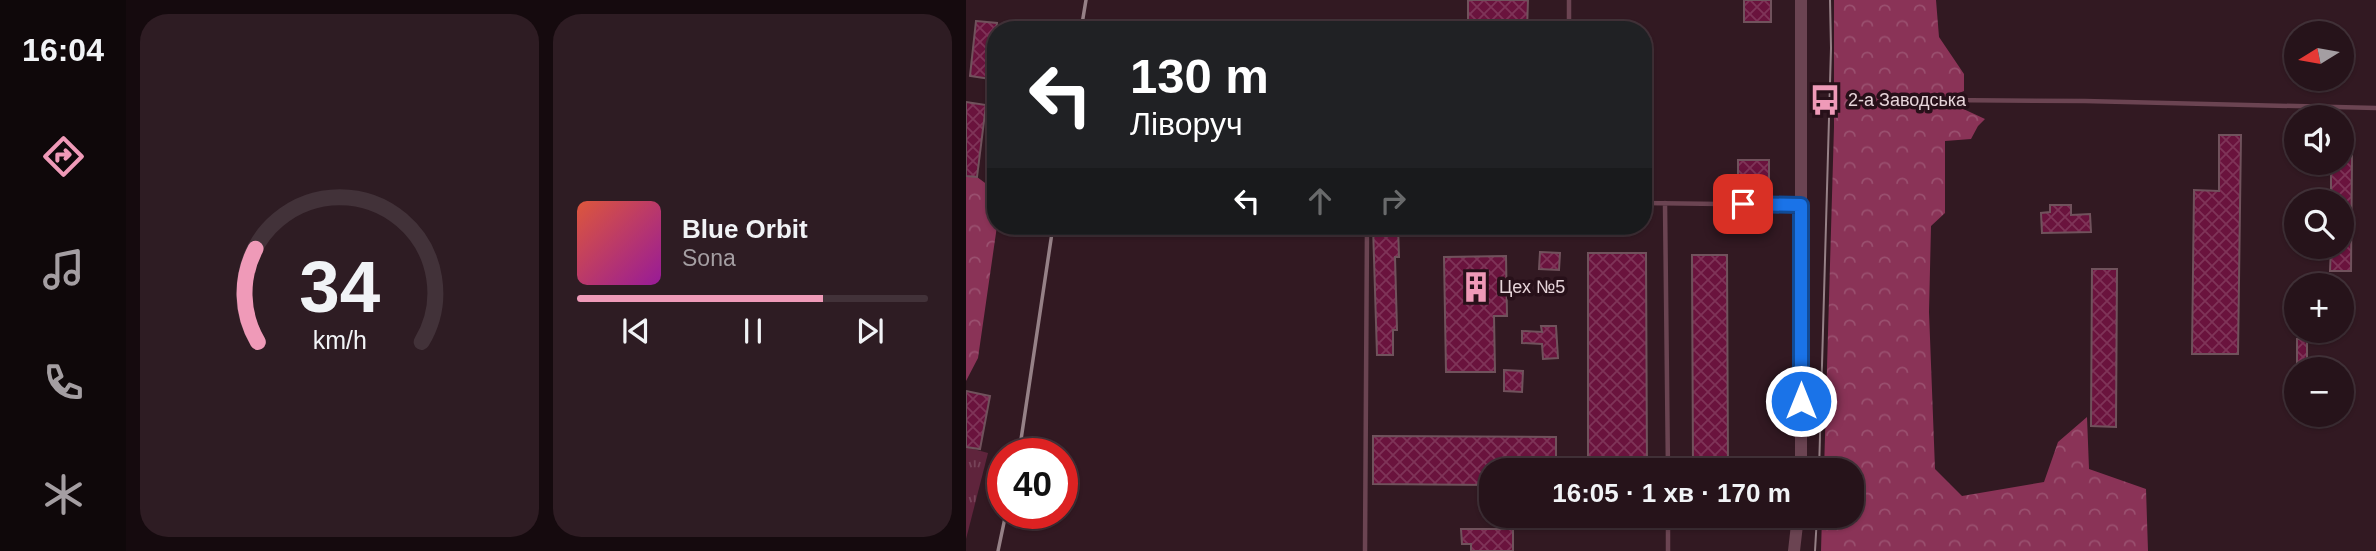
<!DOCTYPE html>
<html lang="uk">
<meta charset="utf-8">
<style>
body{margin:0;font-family:Helvetica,sans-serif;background:#2e1c23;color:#f1f3f6;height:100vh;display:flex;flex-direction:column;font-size:26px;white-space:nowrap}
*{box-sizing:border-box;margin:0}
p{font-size:23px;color:#a49ea2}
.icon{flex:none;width:38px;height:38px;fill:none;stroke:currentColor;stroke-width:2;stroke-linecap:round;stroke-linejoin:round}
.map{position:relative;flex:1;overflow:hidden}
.details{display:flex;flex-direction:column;gap:14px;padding:14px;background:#150a0e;width:840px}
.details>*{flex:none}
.guide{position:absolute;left:21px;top:21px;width:665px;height:214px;border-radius:28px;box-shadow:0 2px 5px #0004,0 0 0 2px #423239;background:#202124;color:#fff;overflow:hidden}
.needle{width:46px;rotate:259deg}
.fabs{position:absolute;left:1318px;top:21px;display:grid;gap:14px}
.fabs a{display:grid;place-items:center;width:70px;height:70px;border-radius:50%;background:#26131a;box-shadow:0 2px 5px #0004,0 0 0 2px #423239;font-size:35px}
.speed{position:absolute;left:21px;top:438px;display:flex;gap:14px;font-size:35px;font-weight:700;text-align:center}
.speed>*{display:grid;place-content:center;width:91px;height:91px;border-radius:50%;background:#26131a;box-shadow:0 2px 5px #0004,0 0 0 2px #423239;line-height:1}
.speed .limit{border:10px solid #d22;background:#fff;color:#111}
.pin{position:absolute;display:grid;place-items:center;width:60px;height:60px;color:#fff;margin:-30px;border-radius:14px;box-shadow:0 4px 10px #0006}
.me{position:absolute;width:77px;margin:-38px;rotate:0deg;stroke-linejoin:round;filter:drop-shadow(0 0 5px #0008)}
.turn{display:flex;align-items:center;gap:24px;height:147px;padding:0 28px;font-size:32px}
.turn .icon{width:91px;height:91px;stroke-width:2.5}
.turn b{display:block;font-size:49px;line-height:60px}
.lanes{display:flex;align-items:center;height:66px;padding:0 28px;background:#0003;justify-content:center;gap:35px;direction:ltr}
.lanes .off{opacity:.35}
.details .card{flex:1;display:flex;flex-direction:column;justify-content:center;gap:10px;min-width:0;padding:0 24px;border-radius:28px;background:#2e1c23}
.details .dial{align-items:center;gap:0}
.dial svg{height:182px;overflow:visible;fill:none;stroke:#423239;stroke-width:7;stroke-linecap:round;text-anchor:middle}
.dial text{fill:#f1f3f6;stroke:none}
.song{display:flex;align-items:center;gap:21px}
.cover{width:84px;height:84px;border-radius:10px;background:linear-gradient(135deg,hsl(10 70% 55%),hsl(300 70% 35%))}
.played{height:7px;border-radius:4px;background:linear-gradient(90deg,#ef9ab8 70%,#423239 70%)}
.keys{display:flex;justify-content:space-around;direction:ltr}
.details .tiles{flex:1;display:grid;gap:14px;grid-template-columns:repeat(2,1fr)}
.trip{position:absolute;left:513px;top:458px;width:385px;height:70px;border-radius:28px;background:#26131a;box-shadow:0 2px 5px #0004,0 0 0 2px #423239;font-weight:700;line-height:70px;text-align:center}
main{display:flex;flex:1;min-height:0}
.dock{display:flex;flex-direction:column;width:126px;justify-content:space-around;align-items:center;background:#0f080a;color:#a49ea2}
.dock .icon{width:49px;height:49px}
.dock .current{color:#ef9ab8}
.dock b{font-size:32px;color:#f1f3f6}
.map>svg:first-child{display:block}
.grass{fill:url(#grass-tufts)}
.forest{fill:url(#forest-crowns)}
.building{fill:url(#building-cross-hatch);stroke:#70525c;stroke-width:2}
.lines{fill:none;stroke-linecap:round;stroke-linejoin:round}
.service{stroke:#6b4452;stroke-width:4.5}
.tertiary{stroke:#6b4452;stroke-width:12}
.tram{stroke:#968187;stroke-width:2}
.rail{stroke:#968187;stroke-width:3.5}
.route-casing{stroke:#114b97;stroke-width:18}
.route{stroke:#1a73e8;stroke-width:12}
.labels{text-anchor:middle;stroke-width:7;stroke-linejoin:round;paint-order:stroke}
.poi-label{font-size:18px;fill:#e6d4d9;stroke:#271019;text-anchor:start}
</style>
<main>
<nav class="dock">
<b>16:04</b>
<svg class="icon current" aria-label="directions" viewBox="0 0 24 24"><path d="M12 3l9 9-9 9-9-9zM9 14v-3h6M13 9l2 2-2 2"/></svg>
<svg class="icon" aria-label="music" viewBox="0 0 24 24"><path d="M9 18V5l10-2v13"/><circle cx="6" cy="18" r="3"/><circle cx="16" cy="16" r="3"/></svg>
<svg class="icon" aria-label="phone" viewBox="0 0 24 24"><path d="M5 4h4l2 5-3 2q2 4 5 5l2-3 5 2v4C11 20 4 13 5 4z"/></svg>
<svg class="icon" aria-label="climate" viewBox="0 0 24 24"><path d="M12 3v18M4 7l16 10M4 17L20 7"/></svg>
</nav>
<section class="details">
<div class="tiles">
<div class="card dial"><svg viewBox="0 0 100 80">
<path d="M14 69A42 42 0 1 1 86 69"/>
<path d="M14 69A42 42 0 0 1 13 28" stroke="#ef9ab8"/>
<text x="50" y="56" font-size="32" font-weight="700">34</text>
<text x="50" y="72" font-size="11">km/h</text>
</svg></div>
<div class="card">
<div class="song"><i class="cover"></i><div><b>Blue Orbit</b><p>Sona</p></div></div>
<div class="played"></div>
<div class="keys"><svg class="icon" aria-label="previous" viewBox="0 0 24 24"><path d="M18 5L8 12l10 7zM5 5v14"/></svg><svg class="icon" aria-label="pause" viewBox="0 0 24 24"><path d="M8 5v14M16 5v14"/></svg><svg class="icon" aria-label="next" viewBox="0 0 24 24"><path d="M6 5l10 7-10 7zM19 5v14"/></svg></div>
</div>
</div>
</section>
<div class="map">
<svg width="1410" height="551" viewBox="0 0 1410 551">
<defs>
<pattern id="grass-tufts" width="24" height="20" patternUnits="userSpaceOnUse" patternTransform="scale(1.75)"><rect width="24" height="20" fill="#5f243c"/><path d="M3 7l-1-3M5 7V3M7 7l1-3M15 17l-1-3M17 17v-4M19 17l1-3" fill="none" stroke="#764358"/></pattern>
<pattern id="forest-crowns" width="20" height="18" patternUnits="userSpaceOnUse" patternTransform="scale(1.75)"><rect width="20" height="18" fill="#8a3357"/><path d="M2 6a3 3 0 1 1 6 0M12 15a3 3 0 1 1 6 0" fill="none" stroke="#9a506f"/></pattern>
<pattern id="building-cross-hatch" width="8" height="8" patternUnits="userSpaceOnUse" patternTransform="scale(1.75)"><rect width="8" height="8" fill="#6a133d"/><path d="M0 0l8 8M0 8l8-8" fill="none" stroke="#7f3458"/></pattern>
</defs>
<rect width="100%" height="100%" fill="#321922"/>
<!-- grass -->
<path class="grass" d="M0,447L22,453L0,539Z"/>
<!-- forest -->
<path class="forest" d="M868,0H970L973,37L998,74V91L970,102L991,106L1019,119L1012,126L1005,139L979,141V213L965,226L963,312L969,469L996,496L1078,482L1092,442L1121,417L1123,469L1180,489L1182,551H855L856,516H886V471H858L868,127Z
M0,176L11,177L30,191L31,226L12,358L0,381Z"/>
<!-- building -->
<path class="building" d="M502,0H562L561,30H502Z
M778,0H805V22H778Z
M10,21L31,23L25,79L4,76Z
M0,102L20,105L11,177L0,176Z
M1253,135H1275L1272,354H1226L1228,190L1253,191Z
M1376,156H1386L1385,271H1364L1365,247H1376V201H1365V173L1339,172V163H1376Z
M772,160H803V195H772Z
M1084,205H1105V215L1124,214L1125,232L1076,233L1075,213L1084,212Z
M407,226H432L433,257H429L431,330H427V355H411Z
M574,252L594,253L593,270L573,269Z
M622,253H680L681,471H622Z
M726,255H761L762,471H727Z
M540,256L541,316H528L529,372H480L478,257Z
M1126,269H1151L1150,427L1125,426Z
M575,326H590L592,358L577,359L576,344L556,343V331L576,332Z
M1331,339H1341V369H1331Z
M538,370L557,371L556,392L538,391Z
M0,391L24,396L14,449L0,447Z
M407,436L590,437V471H525V485L407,484Z
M495,529H547V551H505V544H496Z"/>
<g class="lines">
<!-- service -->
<path class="service" d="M603,30V0
M975,100L1119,101L1410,108
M677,203L834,205
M699,203L702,471
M702,516V551
M399,551L401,226"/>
<!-- tertiary -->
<path class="tertiary" d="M835,471V0
M828,551L832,516"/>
<!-- tram -->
<path class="tram" d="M853,471L865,48L864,0
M849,551L851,516"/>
<!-- rail -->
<path class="rail" d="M115,30L120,0
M53,453L87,226
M32,551L40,513"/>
</g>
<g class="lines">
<defs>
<path id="route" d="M777,204L835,205V401"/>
</defs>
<!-- route casing -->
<use href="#route" class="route-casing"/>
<!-- route -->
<use href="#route" class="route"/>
</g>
<!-- icons -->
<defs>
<symbol id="bus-bare" viewBox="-9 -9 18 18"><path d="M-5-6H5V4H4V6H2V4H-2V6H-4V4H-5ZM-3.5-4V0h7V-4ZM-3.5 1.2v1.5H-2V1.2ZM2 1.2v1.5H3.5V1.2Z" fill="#ef9ab8" stroke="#271019" stroke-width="2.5" paint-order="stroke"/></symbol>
<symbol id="building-bare" viewBox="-9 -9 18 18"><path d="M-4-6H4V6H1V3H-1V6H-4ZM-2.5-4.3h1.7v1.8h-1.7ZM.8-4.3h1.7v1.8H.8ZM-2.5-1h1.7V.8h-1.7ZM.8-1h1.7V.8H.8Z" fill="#ef9ab8" stroke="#271019" stroke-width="2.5" paint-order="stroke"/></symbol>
</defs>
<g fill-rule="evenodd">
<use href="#bus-bare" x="837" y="78" width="44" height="44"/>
<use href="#building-bare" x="488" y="265" width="44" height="44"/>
</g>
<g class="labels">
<!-- poi labels -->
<g class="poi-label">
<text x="882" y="106">2-а Заводська</text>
<text x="533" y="293">Цех №5</text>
</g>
</g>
</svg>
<div class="fabs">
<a><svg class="needle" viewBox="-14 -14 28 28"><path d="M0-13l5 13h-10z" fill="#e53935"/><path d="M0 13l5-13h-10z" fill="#a49ea2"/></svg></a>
<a><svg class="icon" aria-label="sound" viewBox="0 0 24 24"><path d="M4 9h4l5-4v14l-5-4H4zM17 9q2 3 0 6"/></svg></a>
<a><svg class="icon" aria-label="search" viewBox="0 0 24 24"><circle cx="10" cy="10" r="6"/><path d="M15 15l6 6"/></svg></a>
<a>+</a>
<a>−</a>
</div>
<div class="speed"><div class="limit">40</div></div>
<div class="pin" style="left:777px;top:204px;background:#d93025"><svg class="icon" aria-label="arrive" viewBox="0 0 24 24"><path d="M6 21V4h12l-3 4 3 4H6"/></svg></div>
<svg class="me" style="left:835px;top:401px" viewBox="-20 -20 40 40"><circle r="17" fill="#1a73e8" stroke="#fff" stroke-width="3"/><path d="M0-11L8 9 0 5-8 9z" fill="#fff"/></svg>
<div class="trip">16:05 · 1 хв · 170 m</div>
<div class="guide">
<div class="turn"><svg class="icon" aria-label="left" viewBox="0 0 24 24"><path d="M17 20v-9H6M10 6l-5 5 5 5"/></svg><div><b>130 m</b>Ліворуч</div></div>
<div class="lanes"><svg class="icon" aria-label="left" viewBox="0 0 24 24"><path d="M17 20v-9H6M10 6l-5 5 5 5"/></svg><svg class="icon off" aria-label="ahead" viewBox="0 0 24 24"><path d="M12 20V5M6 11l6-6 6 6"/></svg><svg class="icon off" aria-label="right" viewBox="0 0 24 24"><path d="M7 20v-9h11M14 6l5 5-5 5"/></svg></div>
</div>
</div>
</main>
